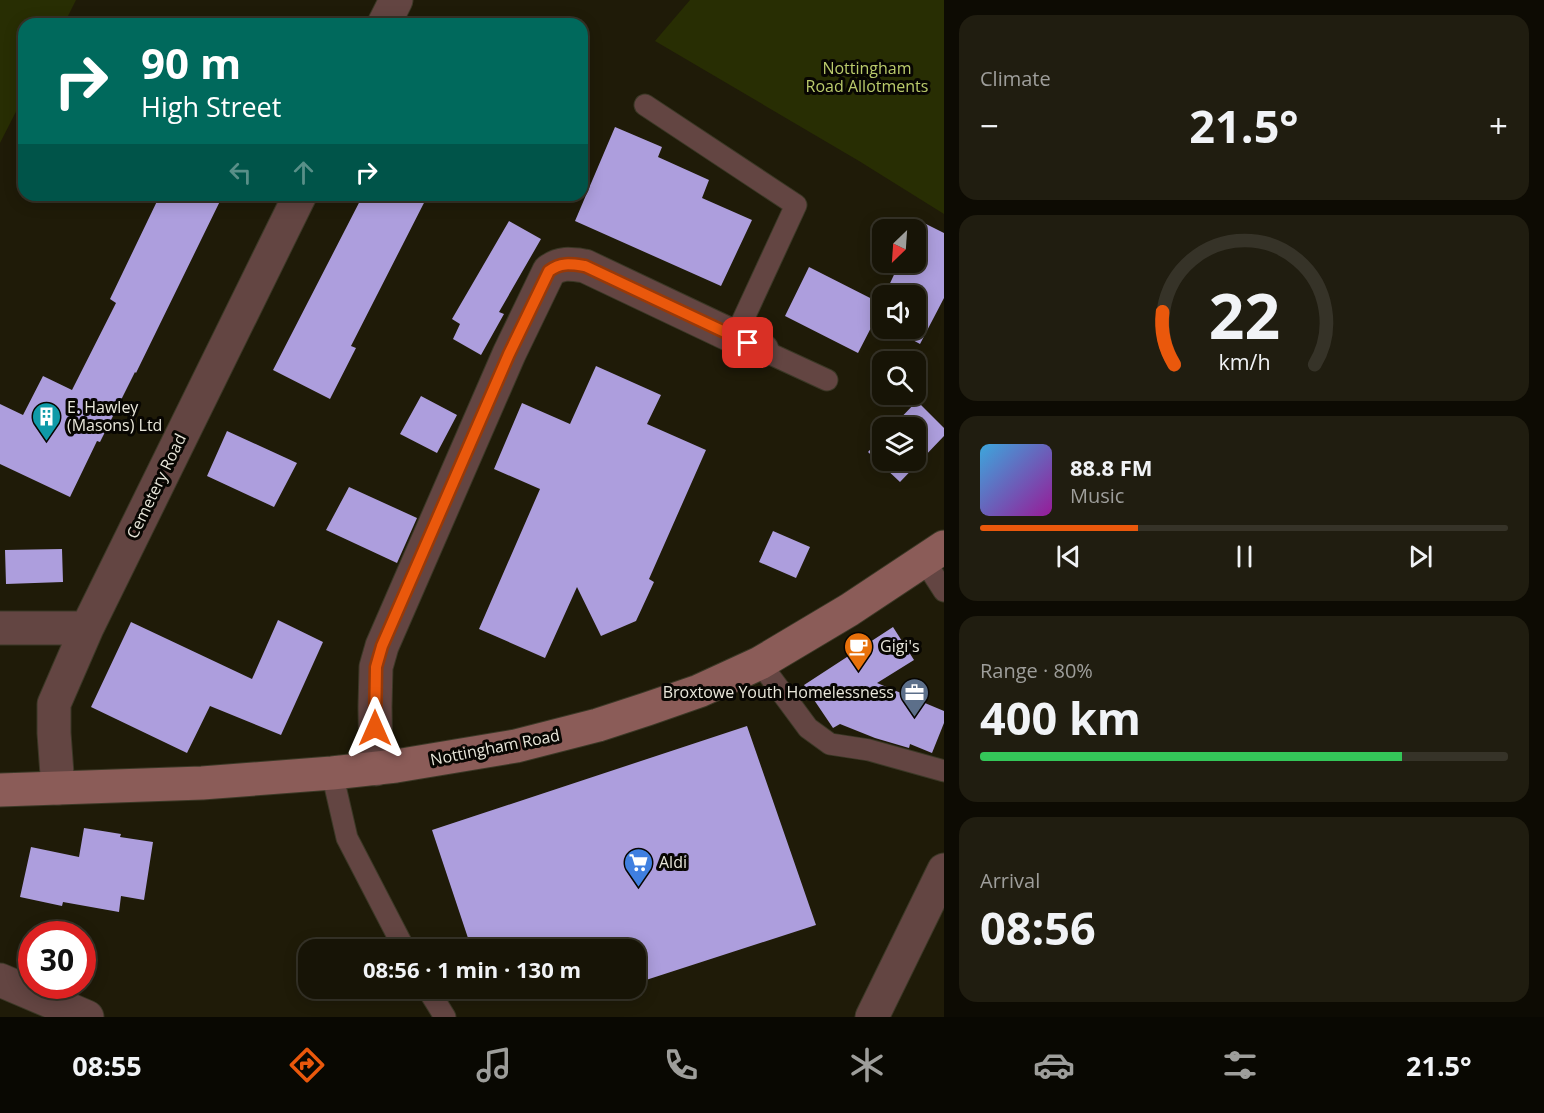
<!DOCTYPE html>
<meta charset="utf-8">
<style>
body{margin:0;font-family:"Open Sans",sans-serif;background:#201d10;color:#f1f3f6;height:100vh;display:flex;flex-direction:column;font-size:22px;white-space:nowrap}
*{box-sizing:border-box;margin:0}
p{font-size:20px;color:#9e9e9b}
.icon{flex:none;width:33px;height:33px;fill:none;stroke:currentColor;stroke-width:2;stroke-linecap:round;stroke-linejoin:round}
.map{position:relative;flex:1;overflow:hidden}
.drawer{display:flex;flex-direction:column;gap:15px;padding:15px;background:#0d0b03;width:600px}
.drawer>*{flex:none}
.guide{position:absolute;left:18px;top:18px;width:570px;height:183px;border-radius:18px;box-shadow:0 3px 15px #0003,0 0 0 2px #363328;background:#00695c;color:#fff;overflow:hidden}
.needle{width:39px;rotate:205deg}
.tools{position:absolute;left:872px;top:219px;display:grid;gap:12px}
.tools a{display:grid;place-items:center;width:54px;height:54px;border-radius:12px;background:#171406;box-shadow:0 3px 15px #0003,0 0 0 2px #363328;font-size:30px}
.speed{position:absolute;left:18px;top:921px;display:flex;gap:12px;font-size:30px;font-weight:700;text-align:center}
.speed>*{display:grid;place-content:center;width:78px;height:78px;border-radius:50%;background:#171406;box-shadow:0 3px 15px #0003,0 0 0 2px #363328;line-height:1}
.speed .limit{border:9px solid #d22;background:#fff;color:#111}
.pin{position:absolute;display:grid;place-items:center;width:51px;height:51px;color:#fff;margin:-26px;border-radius:12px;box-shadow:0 3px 9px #0006}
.me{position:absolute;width:66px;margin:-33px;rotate:0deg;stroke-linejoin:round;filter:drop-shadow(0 0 4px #0008)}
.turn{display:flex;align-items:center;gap:21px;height:126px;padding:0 24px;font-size:27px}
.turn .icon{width:78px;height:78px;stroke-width:2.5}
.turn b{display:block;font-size:42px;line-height:51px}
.lanes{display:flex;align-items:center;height:57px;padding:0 24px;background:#0003;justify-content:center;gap:30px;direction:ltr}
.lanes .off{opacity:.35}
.big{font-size:45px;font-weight:700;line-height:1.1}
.drawer .card{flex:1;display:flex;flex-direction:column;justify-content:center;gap:9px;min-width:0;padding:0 21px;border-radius:18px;background:#201d10}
.drawer .dial{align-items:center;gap:0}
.dial svg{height:156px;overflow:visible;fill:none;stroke:#363328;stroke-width:7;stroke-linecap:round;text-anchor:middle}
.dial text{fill:#f1f3f6;stroke:none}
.song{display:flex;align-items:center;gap:18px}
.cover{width:72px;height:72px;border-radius:9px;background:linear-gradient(135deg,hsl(200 70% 55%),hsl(300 70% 35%))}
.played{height:6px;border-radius:3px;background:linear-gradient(90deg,#ea580c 30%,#363328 30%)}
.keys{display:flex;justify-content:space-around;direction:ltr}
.heat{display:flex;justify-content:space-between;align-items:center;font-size:33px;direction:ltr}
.charge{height:9px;border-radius:4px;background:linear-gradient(90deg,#34c759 80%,#363328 0)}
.trip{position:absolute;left:298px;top:939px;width:348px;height:60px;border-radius:18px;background:#171406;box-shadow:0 3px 15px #0003,0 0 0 2px #363328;font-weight:700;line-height:60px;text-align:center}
.tab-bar{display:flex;height:96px;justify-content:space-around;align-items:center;background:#090802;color:#9e9e9b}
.tab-bar .icon{width:42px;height:42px}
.tab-bar .active{color:#ea580c}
.tab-bar b{font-size:27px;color:#f1f3f6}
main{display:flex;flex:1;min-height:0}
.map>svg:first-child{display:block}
.green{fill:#282e03}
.building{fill:#ad9edd}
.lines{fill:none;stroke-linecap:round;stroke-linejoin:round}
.service-casing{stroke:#3b3826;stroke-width:23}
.minor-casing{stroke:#3b3826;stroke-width:35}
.secondary-casing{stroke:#3b3826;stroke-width:35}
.service{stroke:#634542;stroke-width:21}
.minor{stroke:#634542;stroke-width:33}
.secondary{stroke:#8b5c58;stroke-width:33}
.route-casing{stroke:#983908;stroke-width:15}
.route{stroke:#ea580c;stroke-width:10}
.labels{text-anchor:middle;stroke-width:6;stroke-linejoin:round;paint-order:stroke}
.park-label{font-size:16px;fill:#bbcb6c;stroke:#080602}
.poi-label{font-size:16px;fill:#e9e7db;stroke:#080602;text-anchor:start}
.street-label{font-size:16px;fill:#e9e7db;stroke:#080602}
</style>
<main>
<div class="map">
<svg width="944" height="1017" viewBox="0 0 944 1017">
<rect width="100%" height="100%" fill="#1f1b08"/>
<!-- green -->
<path class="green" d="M0,0H76L64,24H24V96L0,143Z
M690,0H944V214L859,161L655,41Z"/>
<!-- building -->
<path class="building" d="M615,127L662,147L658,157L709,180L702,198L752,220L721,286L575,221Z
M160,195H223L136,373L135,372L100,442L97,441L70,497L0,464V404L23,415L43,376L72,390L116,303L110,299Z
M363,195H428L351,346L356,348L330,399L273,370Z
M509,221L541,239L499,312L504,314L481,355L453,339L460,324L452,319Z
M922,222L944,233V298L920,344L891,328H915V296H884L900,262H915V234Z
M809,267L880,303L882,299V324L875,320L858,353L785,316Z
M596,366L661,395L647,424L706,450L649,579L654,582L636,621L601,636L577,587L545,658L479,629L540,489L494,469L522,403L570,424Z
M421,396L457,415L437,453L400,434Z
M917,401L944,428V436L900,482L868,452L882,437V460H915V428H891Z
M227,431L297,463L274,507L207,476Z
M349,487L417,518L397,563L326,530Z
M773,531L810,547L796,578L759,562Z
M62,549L63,582L6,584L5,550Z
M278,620L323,642L281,735L210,706L187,753L91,707L131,622L252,679Z
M893,627L914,660L877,683L944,711V723L932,753L910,744L909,748L875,738L840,724L833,728L804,685Z
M747,726L816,925L646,980L636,950H472L432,830Z
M84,828L121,834L120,837L153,842L144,900L121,896L119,912L63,902L62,906L20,897L31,847L79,857Z
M485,988H525L489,1000Z"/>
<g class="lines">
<defs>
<path id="service" d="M645,105L796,205L735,337
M762,350L827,380
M924,560L944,591
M760,663L808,728L830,744L869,750L944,771
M332,773L347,838L405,950
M427,988L445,1017"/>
<path id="minor" d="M384,24L396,0
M0,628H87
M376,769L375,707L376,667L382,646L509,354L549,271C561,262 571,264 585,266L762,350
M58,788L54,733V704L87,628L300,195
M0,980L87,1017
M872,1017L944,870"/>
<path id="secondary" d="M0,790L202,783L332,773L396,766L516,746L598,725L647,709L699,691L760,663L849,610L944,547"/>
</defs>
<!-- service casing -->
<use href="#service" class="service-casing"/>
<!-- minor casing -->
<use href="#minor" class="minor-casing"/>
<!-- secondary casing -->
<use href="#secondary" class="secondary-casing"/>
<!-- service -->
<use href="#service" class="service"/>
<!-- minor -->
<use href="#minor" class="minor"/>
<!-- secondary -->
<use href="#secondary" class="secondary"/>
</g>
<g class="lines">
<defs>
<path id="route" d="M375,728L376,667L382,646L509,354L549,271C561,262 571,264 585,266L748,343"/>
</defs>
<!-- route casing -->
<use href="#route" class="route-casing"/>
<!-- route -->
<use href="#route" class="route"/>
</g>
<!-- icons -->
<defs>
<symbol id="building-pin" viewBox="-11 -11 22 30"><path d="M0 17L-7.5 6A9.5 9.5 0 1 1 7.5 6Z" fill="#0f9aa8" stroke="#080602"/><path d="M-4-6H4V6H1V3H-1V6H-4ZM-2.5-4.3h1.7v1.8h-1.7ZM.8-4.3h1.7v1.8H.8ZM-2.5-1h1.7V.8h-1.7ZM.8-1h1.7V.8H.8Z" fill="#fff"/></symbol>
<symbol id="cafe-pin" viewBox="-11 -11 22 30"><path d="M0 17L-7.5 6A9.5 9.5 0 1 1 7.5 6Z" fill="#e8710a" stroke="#080602"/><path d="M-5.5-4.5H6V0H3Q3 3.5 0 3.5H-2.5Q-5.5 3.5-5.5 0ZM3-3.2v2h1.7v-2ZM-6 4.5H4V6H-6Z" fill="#fff"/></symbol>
<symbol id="office-pin" viewBox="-11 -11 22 30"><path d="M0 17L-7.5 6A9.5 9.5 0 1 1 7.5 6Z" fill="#5c6f8a" stroke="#080602"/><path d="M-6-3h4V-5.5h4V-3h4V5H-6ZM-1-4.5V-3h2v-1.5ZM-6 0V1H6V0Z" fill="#fff"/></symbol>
<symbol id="supermarket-pin" viewBox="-11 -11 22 30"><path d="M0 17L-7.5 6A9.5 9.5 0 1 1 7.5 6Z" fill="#3f7fe0" stroke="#080602"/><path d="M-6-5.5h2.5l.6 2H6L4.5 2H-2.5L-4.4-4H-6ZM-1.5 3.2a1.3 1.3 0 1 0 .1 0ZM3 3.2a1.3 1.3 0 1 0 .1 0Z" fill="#fff"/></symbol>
</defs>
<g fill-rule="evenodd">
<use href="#building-pin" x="30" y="400" width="33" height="45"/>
<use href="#cafe-pin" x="842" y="630" width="33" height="45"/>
<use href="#office-pin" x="898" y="676" width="33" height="45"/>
<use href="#supermarket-pin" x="622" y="846" width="33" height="45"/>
</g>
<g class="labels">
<!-- park labels -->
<g class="park-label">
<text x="867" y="74">Nottingham<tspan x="867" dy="18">Road Allotments</tspan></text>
</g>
<!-- poi labels -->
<g class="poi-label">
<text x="67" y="413">E. Hawley<tspan x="67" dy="18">(Masons) Ltd</tspan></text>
<text x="880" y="652">Gigi's</text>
<text x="894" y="698" text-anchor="end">Broxtowe Youth Homelessness</text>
<text x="659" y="868">Aldi</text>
</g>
<!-- street labels -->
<g class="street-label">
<text transform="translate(156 486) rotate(-64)" y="6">Cemetery Road</text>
<text transform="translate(495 747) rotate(-11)" y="6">Nottingham Road</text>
</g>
</g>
</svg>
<div class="tools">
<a><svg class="needle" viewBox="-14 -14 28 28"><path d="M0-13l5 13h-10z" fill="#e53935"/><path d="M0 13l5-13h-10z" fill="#9e9e9b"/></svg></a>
<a><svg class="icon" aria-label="sound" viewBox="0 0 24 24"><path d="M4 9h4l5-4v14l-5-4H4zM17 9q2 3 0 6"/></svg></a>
<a><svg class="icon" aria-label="search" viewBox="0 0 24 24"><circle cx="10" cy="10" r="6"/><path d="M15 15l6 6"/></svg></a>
<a><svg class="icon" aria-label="layers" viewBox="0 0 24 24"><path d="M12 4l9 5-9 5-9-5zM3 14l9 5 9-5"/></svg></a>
</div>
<div class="speed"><div class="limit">30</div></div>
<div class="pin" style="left:748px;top:343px;background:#d93025"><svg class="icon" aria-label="arrive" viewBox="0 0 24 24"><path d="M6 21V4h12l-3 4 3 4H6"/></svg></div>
<svg class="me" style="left:375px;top:728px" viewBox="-20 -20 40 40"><path d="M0-17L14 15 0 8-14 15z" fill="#ea580c" stroke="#fff" stroke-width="4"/></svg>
<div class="trip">08:56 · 1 min · 130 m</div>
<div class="guide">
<div class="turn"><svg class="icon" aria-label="right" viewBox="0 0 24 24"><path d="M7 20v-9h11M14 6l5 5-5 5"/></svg><div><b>90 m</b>High Street</div></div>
<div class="lanes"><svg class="icon off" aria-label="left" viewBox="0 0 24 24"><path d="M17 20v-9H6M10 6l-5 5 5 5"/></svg><svg class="icon off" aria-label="ahead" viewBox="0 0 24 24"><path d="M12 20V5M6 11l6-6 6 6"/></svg><svg class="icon" aria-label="right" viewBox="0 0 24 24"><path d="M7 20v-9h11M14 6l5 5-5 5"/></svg></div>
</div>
</div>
<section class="drawer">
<div class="card"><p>Climate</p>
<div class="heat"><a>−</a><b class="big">21.5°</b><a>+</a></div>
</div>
<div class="card dial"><svg viewBox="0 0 100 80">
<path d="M14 69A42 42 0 1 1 86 69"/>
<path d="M14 69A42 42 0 0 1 8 42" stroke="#ea580c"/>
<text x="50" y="56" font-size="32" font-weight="700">22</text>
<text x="50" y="72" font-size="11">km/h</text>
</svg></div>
<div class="card">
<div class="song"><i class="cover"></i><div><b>88.8 FM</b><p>Music</p></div></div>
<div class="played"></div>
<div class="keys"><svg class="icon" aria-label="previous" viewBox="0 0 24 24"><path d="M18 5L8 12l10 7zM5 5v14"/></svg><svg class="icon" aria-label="pause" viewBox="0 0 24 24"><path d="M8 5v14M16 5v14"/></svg><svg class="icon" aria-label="next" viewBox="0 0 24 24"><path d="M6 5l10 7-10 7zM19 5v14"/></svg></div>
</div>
<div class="card"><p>Range · 80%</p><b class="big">400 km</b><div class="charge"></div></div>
<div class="card"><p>Arrival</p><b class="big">08:56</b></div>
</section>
</main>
<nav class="tab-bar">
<b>08:55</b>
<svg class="icon active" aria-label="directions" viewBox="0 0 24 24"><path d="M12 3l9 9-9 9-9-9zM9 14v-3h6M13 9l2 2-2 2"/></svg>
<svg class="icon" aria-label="music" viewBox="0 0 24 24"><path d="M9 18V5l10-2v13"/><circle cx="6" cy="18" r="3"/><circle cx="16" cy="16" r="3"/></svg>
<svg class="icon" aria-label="phone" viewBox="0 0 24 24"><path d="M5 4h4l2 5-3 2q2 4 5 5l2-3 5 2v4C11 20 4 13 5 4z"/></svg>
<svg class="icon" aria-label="climate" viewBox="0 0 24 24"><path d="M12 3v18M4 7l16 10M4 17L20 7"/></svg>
<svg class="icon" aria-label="car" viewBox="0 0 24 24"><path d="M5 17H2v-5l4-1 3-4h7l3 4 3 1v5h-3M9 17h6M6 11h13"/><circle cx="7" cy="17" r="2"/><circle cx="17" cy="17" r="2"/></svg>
<svg class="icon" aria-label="filters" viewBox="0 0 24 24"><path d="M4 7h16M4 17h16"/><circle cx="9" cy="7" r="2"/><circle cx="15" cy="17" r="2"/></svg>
<b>21.5°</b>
</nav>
